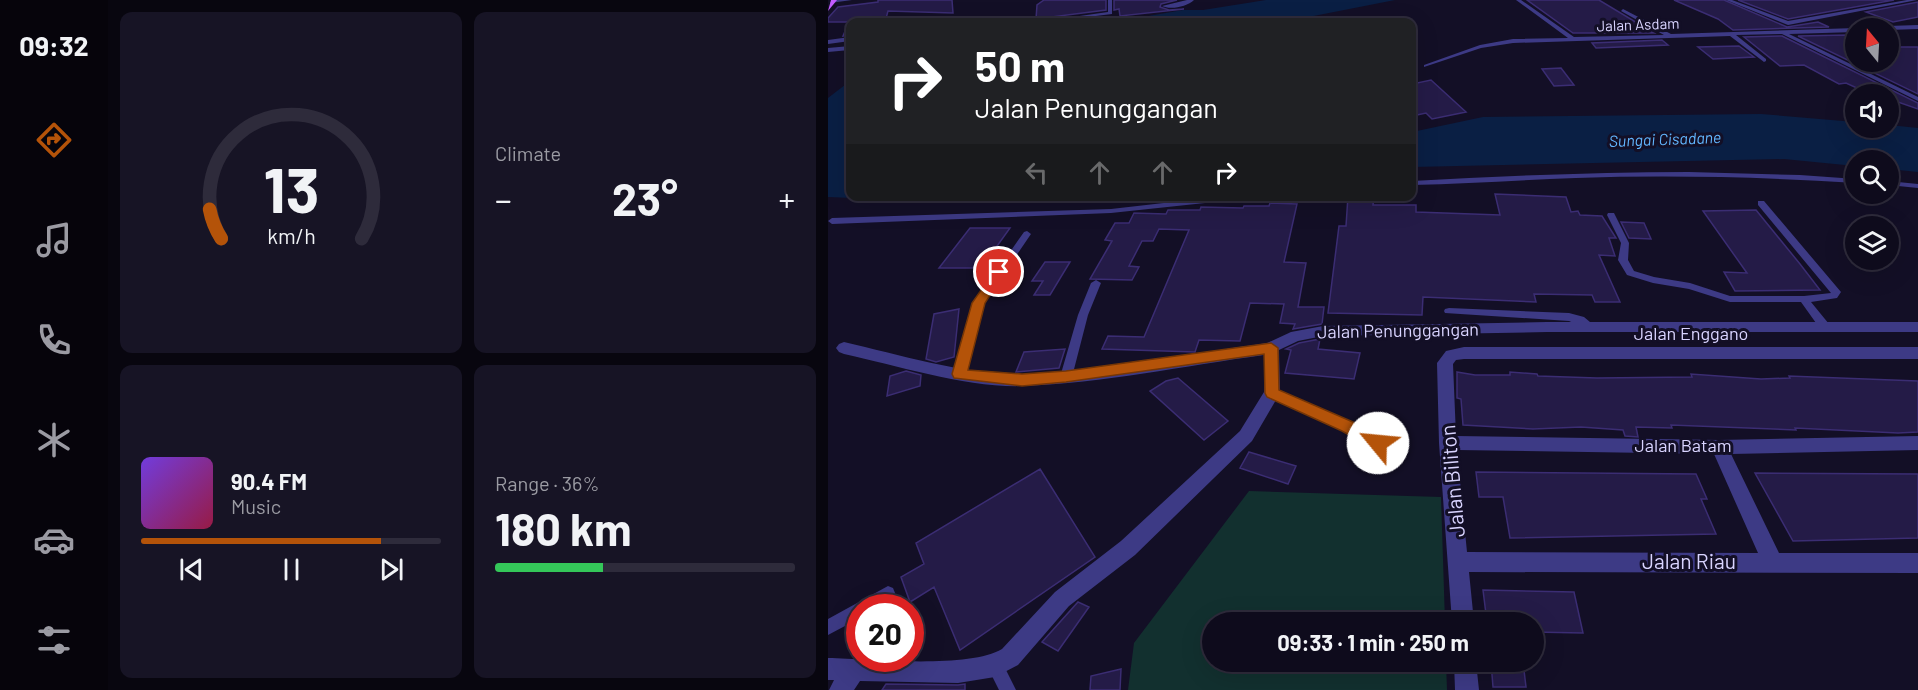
<!DOCTYPE html>
<meta charset="utf-8">
<style>
body{margin:0;font-family:Barlow,sans-serif;background:#171425;color:#f1f3f6;height:100vh;display:flex;flex-direction:column;font-size:22px;white-space:nowrap}
*{box-sizing:border-box;margin:0}
p{font-size:20px;color:#9b9ba3}
.icon{flex:none;width:33px;height:33px;fill:none;stroke:currentColor;stroke-width:2;stroke-linecap:round;stroke-linejoin:round}
.map{position:relative;flex:1;overflow:hidden}
.drawer{display:flex;flex-direction:column;gap:12px;padding:12px;background:#08060f;width:720px}
.drawer>*{flex:none}
.banner{position:absolute;left:18px;top:18px;width:570px;height:183px;border-radius:12px;box-shadow:0 6px 24px #0002,0 0 0 2px #2e2b3b;background:#202124;color:#fff;overflow:hidden}
.needle{width:39px;rotate:342deg}
.buttons{position:absolute;left:1017px;top:18px;display:grid;gap:12px}
.buttons a{display:grid;place-items:center;width:54px;height:54px;border-radius:50%;background:#0e0b1c;box-shadow:0 6px 24px #0002,0 0 0 2px #2e2b3b;font-size:30px}
.speed{position:absolute;left:18px;top:594px;display:flex;gap:12px;font-size:30px;font-weight:700;text-align:center}
.speed>*{display:grid;place-content:center;width:78px;height:78px;border-radius:50%;background:#0e0b1c;box-shadow:0 6px 24px #0002,0 0 0 2px #2e2b3b;line-height:1}
.speed .limit{border:9px solid #d22;background:#fff;color:#111}
.pin{position:absolute;display:grid;place-items:center;width:51px;height:51px;color:#fff;margin:-26px;border:3px solid #fff;border-radius:50%;box-shadow:0 2px 6px #0007}
.me{position:absolute;width:66px;margin:-33px;rotate:298deg;stroke-linejoin:round;filter:drop-shadow(0 0 4px #0008)}
.turn{display:flex;align-items:center;gap:21px;height:126px;padding:0 30px;font-size:27px}
.turn .icon{width:78px;height:78px;stroke-width:2.5}
.turn b{display:block;font-size:42px;line-height:51px}
.lanes{display:flex;align-items:center;height:57px;padding:0 30px;background:#0003;justify-content:center;gap:30px;direction:ltr}
.lanes .off{opacity:.35}
.big{font-size:45px;font-weight:700;line-height:1.1}
.drawer .card{flex:1;display:flex;flex-direction:column;justify-content:center;gap:9px;min-width:0;padding:0 21px;border-radius:12px;background:#171425}
.drawer .dial{align-items:center;gap:0}
.dial svg{height:156px;overflow:visible;fill:none;stroke:#2e2b3b;stroke-width:7;stroke-linecap:round;text-anchor:middle}
.dial text{fill:#f1f3f6;stroke:none}
.song{display:flex;align-items:center;gap:18px}
.cover{width:72px;height:72px;border-radius:9px;background:linear-gradient(135deg,hsl(260 70% 55%),hsl(340 70% 35%))}
.played{height:6px;border-radius:3px;background:linear-gradient(90deg,#b45309 80%,#2e2b3b 80%)}
.keys{display:flex;justify-content:space-around;direction:ltr}
.heat{display:flex;justify-content:space-between;align-items:center;font-size:33px;direction:ltr}
.charge{height:9px;border-radius:4px;background:linear-gradient(90deg,#34c759 36%,#2e2b3b 0)}
.drawer .tiles{flex:1;display:grid;gap:12px;grid-template-columns:repeat(2,1fr)}
.trip{position:absolute;left:374px;top:612px;width:342px;height:60px;border-radius:30px;background:#0e0b1c;box-shadow:0 6px 24px #0002,0 0 0 2px #2e2b3b;font-weight:700;line-height:60px;text-align:center}
main{display:flex;flex:1;min-height:0}
.dock{display:flex;flex-direction:column;width:108px;justify-content:space-around;align-items:center;background:#06040b;color:#9b9ba3}
.dock .icon{width:42px;height:42px}
.dock .on{color:#b45309}
.dock b{font-size:27px;color:#f1f3f6}
.map>svg:first-child{display:block}
.green{fill:#12302f}
.water{fill:#0a1f44}
.building{fill:#241b47;stroke:#3b2d73;stroke-width:1.5}
.lines{fill:none;stroke-linecap:round;stroke-linejoin:round}
.service{fill:#3d3a85;fill-rule:evenodd}
.minor{fill:#3d3a85;fill-rule:evenodd}
.primary{fill:#c25bff;fill-rule:evenodd}
.route{fill:#b45309;stroke:#753606;stroke-width:1.5}
.labels{text-anchor:middle;stroke-width:6;stroke-linejoin:round;paint-order:stroke}
.far-street-label{font-size:15px;fill:#d9d4ff;stroke:#130f26}
.far-water-label{font-size:16px;font-style:italic;fill:#62b6ff;stroke:#130f26}
.street-label{font-size:18px;fill:#d9d4ff;stroke:#130f26}
.near-street-label{font-size:21px;fill:#d9d4ff;stroke:#130f26}
</style>
<main>
<nav class="dock">
<b>09:32</b>
<svg class="icon on" aria-label="directions" viewBox="0 0 24 24"><path d="M12 3l9 9-9 9-9-9zM9 14v-3h6M13 9l2 2-2 2"/></svg>
<svg class="icon" aria-label="music" viewBox="0 0 24 24"><path d="M9 18V5l10-2v13"/><circle cx="6" cy="18" r="3"/><circle cx="16" cy="16" r="3"/></svg>
<svg class="icon" aria-label="phone" viewBox="0 0 24 24"><path d="M5 4h4l2 5-3 2q2 4 5 5l2-3 5 2v4C11 20 4 13 5 4z"/></svg>
<svg class="icon" aria-label="climate" viewBox="0 0 24 24"><path d="M12 3v18M4 7l16 10M4 17L20 7"/></svg>
<svg class="icon" aria-label="car" viewBox="0 0 24 24"><path d="M5 17H2v-5l4-1 3-4h7l3 4 3 1v5h-3M9 17h6M6 11h13"/><circle cx="7" cy="17" r="2"/><circle cx="17" cy="17" r="2"/></svg>
<svg class="icon" aria-label="filters" viewBox="0 0 24 24"><path d="M4 7h16M4 17h16"/><circle cx="9" cy="7" r="2"/><circle cx="15" cy="17" r="2"/></svg>
</nav>
<section class="drawer">
<div class="tiles">
<div class="card dial"><svg viewBox="0 0 100 80">
<path d="M14 69A42 42 0 1 1 86 69"/>
<path d="M14 69A42 42 0 0 1 8 54" stroke="#b45309"/>
<text x="50" y="56" font-size="32" font-weight="700">13</text>
<text x="50" y="72" font-size="11">km/h</text>
</svg></div>
<div class="card"><p>Climate</p>
<div class="heat"><a>−</a><b class="big">23°</b><a>+</a></div>
</div>
<div class="card">
<div class="song"><i class="cover"></i><div><b>90.4 FM</b><p>Music</p></div></div>
<div class="played"></div>
<div class="keys"><svg class="icon" aria-label="previous" viewBox="0 0 24 24"><path d="M18 5L8 12l10 7zM5 5v14"/></svg><svg class="icon" aria-label="pause" viewBox="0 0 24 24"><path d="M8 5v14M16 5v14"/></svg><svg class="icon" aria-label="next" viewBox="0 0 24 24"><path d="M6 5l10 7-10 7zM19 5v14"/></svg></div>
</div>
<div class="card"><p>Range · 36%</p><b class="big">180 km</b><div class="charge"></div></div>
</div>
</section>
<div class="map">
<svg width="1090" height="690" viewBox="0 0 1090 690">
<rect width="100%" height="100%" fill="#130f26"/>
<!-- green -->
<path class="green" d="M421,491L613,497L617,622H384V662H618L619,690H300L306,643Z"/>
<!-- water -->
<path class="water" d="M438,0H567L455,22H286L355,10H375Z
M22,81V196L245,197L122,198L84,203L51,199L0,197V98Z
M933,114L1027,122L1028,128H1060L1061,125L1090,128V172L1061,169L1060,160H1028L1027,166L956,159L584,167V132L655,117Z"/>
<!-- building -->
<path class="building" d="M50,0H124L125,13L60,11L57,22H22V35L15,36L21,22H0V18L10,7L50,2Z
M216,0H278V10L208,19L209,5Z
M286,0H349L333,4L332,7L341,10L356,9L292,16L291,9L286,10Z
M699,0H771L826,33H745Z
M846,0H896L959,27L990,22L1001,27L905,30L890,19Z
M910,0H1066L960,19Z
M1090,2V17L1065,22L1038,12Z
M1019,35L1028,38V62H1060V47H1090V94L970,36Z
M954,36L1090,103V109L1070,102L1060,103V94H1042L1018,83L1011,84L976,65L952,66L916,37Z
M834,40L840,45L768,48L764,43Z
M911,46L926,57L885,59L870,47Z
M733,68L746,85L726,86L714,69Z
M603,80L638,112L604,119L598,113L584,116V84Z
M667,194L738,197L743,212L750,211L752,215L774,216L788,238H781L787,256L771,255L792,302H767L764,295L706,294L708,302L595,297L594,315L500,313L511,226H518L520,196H546L545,205H588V212L672,215Z
M442,203L469,204L456,262L478,263L470,307H496L494,324L465,329L467,324L452,323L456,304L422,303L412,341L371,340L367,352L274,349L280,336L316,337L361,230L331,229L325,241H314L301,266L311,267L304,280L262,279L284,241L277,240L287,223H301L306,213L338,214L340,210H372L373,207L415,208L416,206H441Z
M928,210L972,264L992,290L907,291L896,272L919,273L875,211Z
M793,222L816,223L823,239L801,238Z
M142,228H182L159,260H152L146,268H111Z
M217,262H242L222,295H206L215,281H204Z
M131,309L126,357L108,362L98,359L106,314Z
M492,339L490,349L532,353L526,379L457,373L463,350L458,349L471,343Z
M237,349L231,368L188,372L196,352Z
M78,371L93,375L92,386L59,396L62,376Z
M629,372L647,375H682V372L709,374L710,376L769,378L864,377L863,374L933,379L962,378L961,376L1090,381V432L1070,433L967,428L968,430L843,425L844,428L808,427L810,437L797,436L795,430L753,427L705,429L635,425L633,399L629,398Z
M350,378L400,421L376,440L322,391L338,381Z
M421,452L468,466L460,484L412,468Z
M212,469L267,557L132,650L106,587L82,602L73,577L96,564L88,543Z
M648,472L868,474L879,499H873L888,534L682,538L675,497H651Z
M927,473L1090,474V538L965,541Z
M655,590L746,592L755,633L705,632V622H659Z
M250,602L261,607L230,651L214,642Z
M663,662H695L698,687H665Z
M293,669L292,690H262L263,676Z
M58,684L130,685L137,684V690H54Z"/>
<g class="lines">
<!-- service -->
<path class="service" d="M280,0H284V14L219,22L216,21L280,12Z
M688,0H693L746,37L836,35L793,11L795,9L843,34L1028,28V32L961,34L1090,97V101L954,34L908,35L938,59V61L936,62L902,36L685,43L653,48L596,67V65L652,45L685,39L740,38Z
M898,0H904L960,21L1079,0H1089L960,25Z
M1090,25V29L1060,30L1057,28L1060,26Z
M22,37V41L0,44V40Z
M861,172L972,175L1028,179V183C934,177 841,175 748,178C693,180 638,184 584,185V181C676,176 769,172 861,172Z
M1060,181L1090,184V188L1060,185Z
M397,196H428L424,198L283,213L4,224L0,221L4,218L283,209Z
M930,201H936L1013,292L1009,298L983,302L1001,324L1002,327L1001,330H993L973,302H902L861,289L825,283L799,275L790,260L793,243L779,215L780,213H786L801,243L800,260L806,271L826,277L862,283L902,296H976L1003,293L930,205Z
M199,231L203,234L156,303L136,374L135,377H127L126,374L146,303L196,232Z
M268,280L273,283L260,315L244,377L242,380H234L232,377L250,315L263,283Z
M621,308L741,313L756,317L768,327L763,331L741,321L617,313L616,311L617,309Z
M444,389L523,423L554,439L556,443L554,447L550,448L546,447L515,429L440,396L438,393L440,390Z
M60,586L65,588L67,593C61,607 45,608 32,608V618L0,635V619Z
M167,658L173,660L188,690H171L159,666L161,660Z"/>
<!-- minor -->
<path class="minor" d="M4,0H24L2,3Z
M359,0H366C359,7 342,10 334,6Z
M22,46V50L0,52V48Z
M719,322H1090V332H719L495,336L470,341L451,350L452,393L424,441L307,555L241,606L190,665L167,677L130,683L32,681L26,690H1L6,680H0V658C42,659 141,669 174,649L227,592L293,541L412,431L436,392V355C356,366 275,383 195,386C139,388 71,366 16,354L11,352L8,348L11,344L16,342C73,355 137,375 195,374C276,371 360,354 439,343L463,332L495,326Z
M636,347H1090V359H636L628,360L625,364L628,436L891,440L1090,436V450L903,454L951,553H1090V573L641,572L646,622H624L611,443L609,363L618,351ZM629,450L886,454L930,553L639,552Z
M626,662H648L651,690H627Z"/>
<!-- primary -->
<path class="primary" d="M3,0H9L0,11Z"/>
</g>
<!-- route -->
<path class="route" d="M171,268L177,272L157,303L140,370L194,374L238,371L443,343L450,348L451,390L525,422L555,438L557,443L555,448L550,449L544,448L514,431L439,397L437,393L436,354L238,382L194,386L126,378L124,374L144,303L167,270Z"/>
<g class="labels">
<!-- far-street labels -->
<g class="far-street-label">
<text transform="translate(810 25) rotate(-2)" y="5">Jalan Asdam</text>
</g>
<!-- far-water labels -->
<g class="far-water-label">
<text transform="translate(837 139) rotate(-2)" y="6">Sungai Cisadane</text>
</g>
<!-- street labels -->
<g class="street-label">
<text transform="translate(570 331) rotate(-1)" y="6">Jalan Penunggangan</text>
<text x="863" y="340">Jalan Enggano</text>
<text x="855" y="452">Jalan Batam</text>
</g>
<!-- near-street labels -->
<g class="near-street-label">
<text transform="translate(625 481) rotate(-95)" y="7">Jalan Biliton</text>
<text x="861" y="569">Jalan Riau</text>
</g>
</g>
</svg>
<div class="buttons">
<a><svg class="needle" viewBox="-14 -14 28 28"><path d="M0-13l5 13h-10z" fill="#e53935"/><path d="M0 13l5-13h-10z" fill="#9b9ba3"/></svg></a>
<a><svg class="icon" aria-label="sound" viewBox="0 0 24 24"><path d="M4 9h4l5-4v14l-5-4H4zM17 9q2 3 0 6"/></svg></a>
<a><svg class="icon" aria-label="search" viewBox="0 0 24 24"><circle cx="10" cy="10" r="6"/><path d="M15 15l6 6"/></svg></a>
<a><svg class="icon" aria-label="layers" viewBox="0 0 24 24"><path d="M12 4l9 5-9 5-9-5zM3 14l9 5 9-5"/></svg></a>
</div>
<div class="speed"><div class="limit">20</div></div>
<div class="pin" style="left:171px;top:272px;background:#d93025"><svg class="icon" aria-label="arrive" viewBox="0 0 24 24"><path d="M6 21V4h12l-3 4 3 4H6"/></svg></div>
<svg class="me" style="left:550px;top:443px" viewBox="-20 -20 40 40"><circle r="19" fill="#fff"/><path d="M0-13L10 11 0 6-10 11z" fill="#b45309"/></svg>
<div class="trip">09:33 · 1 min · 250 m</div>
<div class="banner">
<div class="turn"><svg class="icon" aria-label="right" viewBox="0 0 24 24"><path d="M7 20v-9h11M14 6l5 5-5 5"/></svg><div><b>50 m</b>Jalan Penunggangan</div></div>
<div class="lanes"><svg class="icon off" aria-label="left" viewBox="0 0 24 24"><path d="M17 20v-9H6M10 6l-5 5 5 5"/></svg><svg class="icon off" aria-label="ahead" viewBox="0 0 24 24"><path d="M12 20V5M6 11l6-6 6 6"/></svg><svg class="icon off" aria-label="ahead" viewBox="0 0 24 24"><path d="M12 20V5M6 11l6-6 6 6"/></svg><svg class="icon" aria-label="right" viewBox="0 0 24 24"><path d="M7 20v-9h11M14 6l5 5-5 5"/></svg></div>
</div>
</div>
</main>
